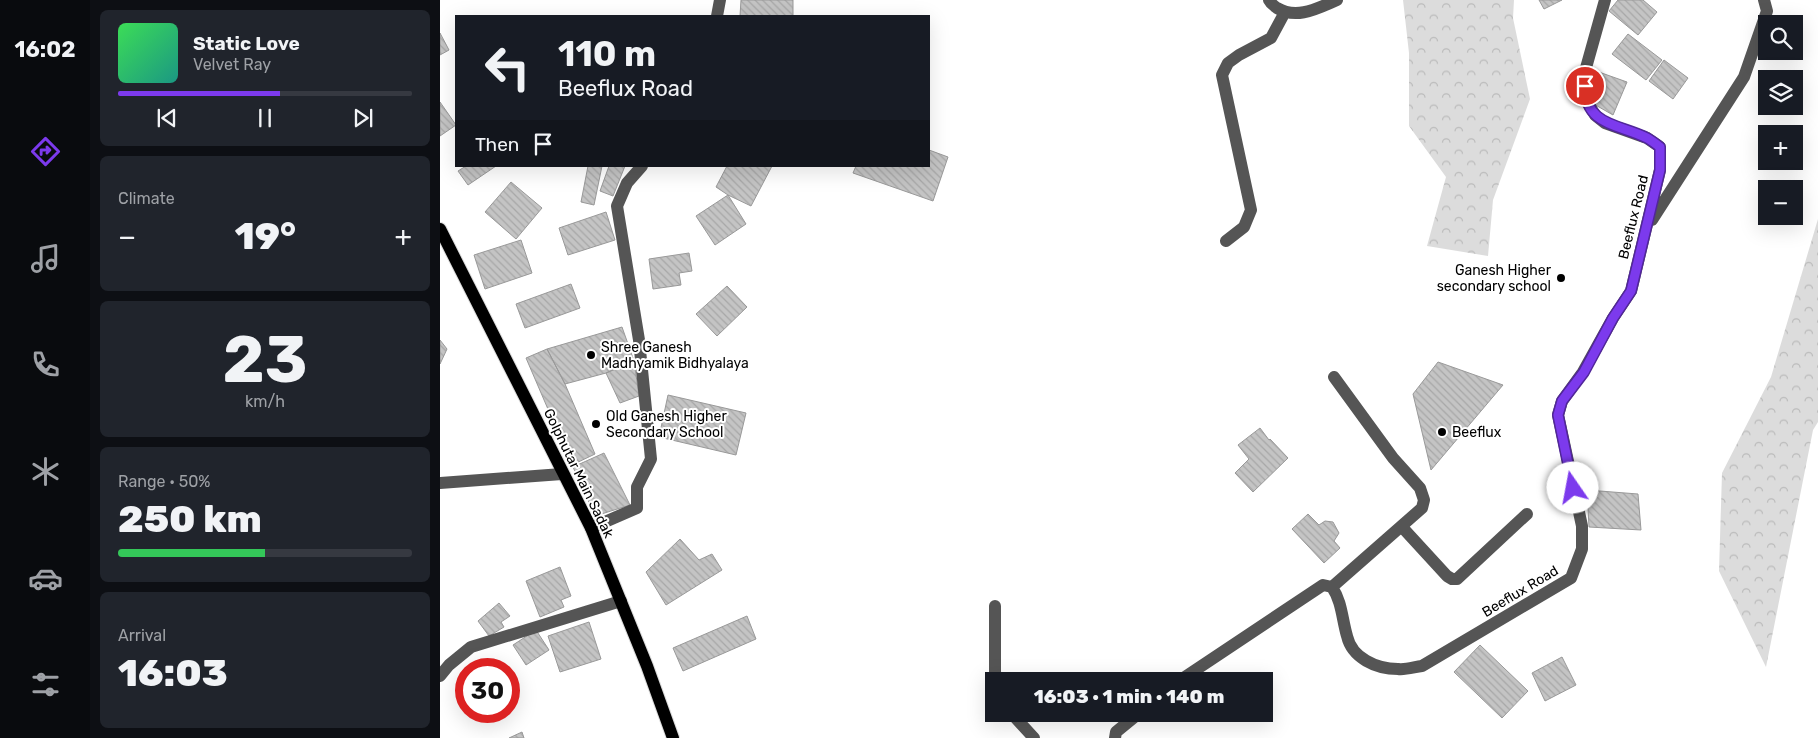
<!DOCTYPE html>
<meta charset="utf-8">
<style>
body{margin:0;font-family:Rubik,sans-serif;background:#20242c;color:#f1f3f6;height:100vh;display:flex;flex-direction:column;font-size:19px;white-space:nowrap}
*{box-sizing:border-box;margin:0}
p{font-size:16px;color:#9ea1a6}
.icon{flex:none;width:28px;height:28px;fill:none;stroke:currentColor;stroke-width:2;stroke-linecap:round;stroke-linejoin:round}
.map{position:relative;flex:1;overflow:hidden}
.panel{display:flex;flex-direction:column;gap:10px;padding:10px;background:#0d0f14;width:350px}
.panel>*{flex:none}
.banner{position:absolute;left:15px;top:15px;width:475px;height:152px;border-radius:0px;box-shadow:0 5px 20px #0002;background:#171b24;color:#f1f3f6;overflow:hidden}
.fabs{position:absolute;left:1318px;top:15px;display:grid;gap:10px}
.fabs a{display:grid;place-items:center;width:45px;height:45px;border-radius:0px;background:#171b24;box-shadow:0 5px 20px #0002;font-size:25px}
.speed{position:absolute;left:15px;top:658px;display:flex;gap:10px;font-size:25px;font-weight:700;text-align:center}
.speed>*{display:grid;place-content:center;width:65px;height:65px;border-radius:50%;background:#171b24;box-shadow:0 5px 20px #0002;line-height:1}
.speed .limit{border:8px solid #d22;background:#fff;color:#111}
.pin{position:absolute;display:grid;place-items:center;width:42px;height:42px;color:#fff;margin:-21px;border:2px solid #fff;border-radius:50%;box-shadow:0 1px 5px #0007}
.me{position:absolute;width:55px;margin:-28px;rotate:348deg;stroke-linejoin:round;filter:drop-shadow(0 0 4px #0008)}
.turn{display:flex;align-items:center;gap:18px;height:105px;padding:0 20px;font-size:22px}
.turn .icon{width:65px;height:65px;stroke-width:2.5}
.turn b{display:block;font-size:35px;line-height:42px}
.then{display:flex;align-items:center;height:48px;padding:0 20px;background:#0003;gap:10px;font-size:19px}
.big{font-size:38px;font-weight:800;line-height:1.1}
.panel .tile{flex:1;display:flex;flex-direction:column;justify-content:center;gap:8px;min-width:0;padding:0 18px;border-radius:8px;background:#20242c}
.panel .dial{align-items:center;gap:0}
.dial b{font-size:65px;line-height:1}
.song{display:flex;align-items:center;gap:15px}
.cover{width:60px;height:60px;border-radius:8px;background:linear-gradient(135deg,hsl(130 70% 55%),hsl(170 70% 35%))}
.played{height:5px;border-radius:2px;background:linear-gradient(90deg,#7c3aed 55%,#363941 55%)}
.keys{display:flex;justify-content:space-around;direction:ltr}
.heat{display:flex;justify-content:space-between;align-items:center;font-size:28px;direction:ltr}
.charge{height:8px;border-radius:4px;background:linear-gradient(90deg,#34c759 50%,#363941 0)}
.trip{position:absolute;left:545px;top:672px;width:288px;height:50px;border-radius:0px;background:#171b24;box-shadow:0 5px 20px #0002;font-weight:800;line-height:50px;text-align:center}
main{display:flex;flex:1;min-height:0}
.tabs{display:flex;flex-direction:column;width:90px;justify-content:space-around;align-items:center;background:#090b0e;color:#9ea1a6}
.tabs .icon{width:35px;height:35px}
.tabs .selected{color:#7c3aed}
.tabs b{font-size:22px;color:#f1f3f6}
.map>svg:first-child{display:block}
.forest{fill:url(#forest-crowns)}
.building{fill:url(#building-back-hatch);stroke:#999}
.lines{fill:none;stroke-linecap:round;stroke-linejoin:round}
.major-casing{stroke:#dbdbdb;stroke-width:14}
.minor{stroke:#555;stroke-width:12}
.major{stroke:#000;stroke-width:12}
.route-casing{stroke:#51269a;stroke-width:12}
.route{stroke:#7c3aed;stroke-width:9}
.poi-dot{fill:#000;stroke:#fff;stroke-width:2}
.labels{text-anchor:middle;stroke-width:4;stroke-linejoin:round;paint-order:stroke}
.street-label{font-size:14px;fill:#000;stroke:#fff}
.poi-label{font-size:14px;fill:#000;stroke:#fff;text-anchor:start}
</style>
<main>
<nav class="tabs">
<b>16:02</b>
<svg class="icon selected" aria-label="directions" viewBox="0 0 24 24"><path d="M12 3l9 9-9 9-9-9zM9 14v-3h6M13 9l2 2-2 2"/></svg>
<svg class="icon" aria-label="music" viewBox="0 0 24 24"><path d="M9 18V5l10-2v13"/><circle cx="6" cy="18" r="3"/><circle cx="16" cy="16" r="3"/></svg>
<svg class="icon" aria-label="phone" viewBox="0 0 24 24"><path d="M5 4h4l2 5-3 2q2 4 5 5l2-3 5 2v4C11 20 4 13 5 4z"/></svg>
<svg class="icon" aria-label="climate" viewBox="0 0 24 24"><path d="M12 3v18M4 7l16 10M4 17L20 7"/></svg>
<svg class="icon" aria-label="car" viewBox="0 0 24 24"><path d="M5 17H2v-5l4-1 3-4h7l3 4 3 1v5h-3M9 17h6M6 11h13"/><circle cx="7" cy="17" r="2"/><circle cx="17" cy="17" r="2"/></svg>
<svg class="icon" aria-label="filters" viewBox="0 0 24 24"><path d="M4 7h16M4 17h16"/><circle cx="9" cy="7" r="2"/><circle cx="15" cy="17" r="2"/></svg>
</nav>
<section class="panel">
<div class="tile">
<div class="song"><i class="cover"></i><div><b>Static Love</b><p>Velvet Ray</p></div></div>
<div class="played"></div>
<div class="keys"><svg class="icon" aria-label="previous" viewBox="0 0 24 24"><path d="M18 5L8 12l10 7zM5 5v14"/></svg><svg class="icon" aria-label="pause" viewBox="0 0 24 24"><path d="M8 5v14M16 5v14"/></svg><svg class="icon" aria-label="next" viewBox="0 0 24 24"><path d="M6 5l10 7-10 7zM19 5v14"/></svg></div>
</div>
<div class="tile"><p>Climate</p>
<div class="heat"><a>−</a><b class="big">19°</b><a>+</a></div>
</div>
<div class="tile dial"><b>23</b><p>km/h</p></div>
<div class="tile"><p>Range · 50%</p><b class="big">250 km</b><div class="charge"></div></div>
<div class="tile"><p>Arrival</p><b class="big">16:03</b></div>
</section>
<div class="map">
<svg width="1378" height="738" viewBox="0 0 1378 738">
<defs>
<pattern id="forest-crowns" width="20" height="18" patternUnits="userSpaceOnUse" patternTransform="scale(1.25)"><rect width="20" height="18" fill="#dcdcdc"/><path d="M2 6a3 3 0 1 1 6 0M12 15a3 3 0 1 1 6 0" fill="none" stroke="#bbb"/></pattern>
<pattern id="building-back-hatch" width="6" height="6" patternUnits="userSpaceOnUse" patternTransform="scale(1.25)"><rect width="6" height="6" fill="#c4c4c4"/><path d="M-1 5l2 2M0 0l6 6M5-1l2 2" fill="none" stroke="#a7a7a7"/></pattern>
</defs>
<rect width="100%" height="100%" fill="#fff"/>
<!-- forest -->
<path class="forest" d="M963,0H1074L1073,18L1090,99L1053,200L1048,256L987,246L1006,177L969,126V53Z
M1378,219V422L1373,430L1326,667L1279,571L1282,473L1331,377Z"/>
<!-- building -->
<path class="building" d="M301,0H353V16H300Z
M1099,0H1122L1104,9Z
M1178,0H1203L1217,12L1198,35L1169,11Z
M0,33L9,50L0,55Z
M1188,34L1222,60L1206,80L1172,54Z
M1224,60L1248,78L1233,99L1209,81Z
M1156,71L1187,82L1173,115L1152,103Z
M0,102L16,125L0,136Z
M489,150L508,157L493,201L413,173L416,166H489Z
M26,166H56L28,185L18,171Z
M148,166H162L154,205L141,202Z
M169,166H185L173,196L160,191Z
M287,166H332L311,206L288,195L276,187Z
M71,182L102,208L76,239L45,212Z
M288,195L306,224L275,245L256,216Z
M166,212L175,240L128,255L119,228Z
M81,240L92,273L45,289L34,255Z
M249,253L252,271L239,273L241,285L213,289L209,259Z
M131,284L140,308L85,328L76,304Z
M287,286L307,307L277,336L256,314Z
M182,327L194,361L166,373L125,384L107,349Z
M0,340L7,349L0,364Z
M107,349L125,384L155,454L132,465L86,358Z
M194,361L199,396L180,403L166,373Z
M998,362L1063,385L991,470L973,394Z
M228,395L306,413L296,455L219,437Z
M820,428L829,440L830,439L848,458L813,492L795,473L809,459L798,445Z
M164,453L190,505L155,516L133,467Z
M1147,490L1198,494L1201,530L1149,527Z
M868,514L879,525L885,521L893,522L899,533L894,541L900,548L884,563L852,529Z
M240,539L259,560L272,554L282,570L226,605L206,572Z
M120,567L131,596L121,600L124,607L100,617L86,581Z
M59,603L70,616L61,622L64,627L49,636L38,621Z
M307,616L316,639L243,671L233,648Z
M149,622L161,659L120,672L108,636Z
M96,630L109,650L86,665L73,645Z
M1040,645L1088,691L1062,718L1014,672Z
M1122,657L1136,685L1105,701L1092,673Z
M82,732L84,738H69Z"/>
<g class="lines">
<defs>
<path id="major" d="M0,229L151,528L207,666L233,738"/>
</defs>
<!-- major casing -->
<use href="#major" class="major-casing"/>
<!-- minor -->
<path class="minor" d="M829,0C831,4 833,5 837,8C857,20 878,8 897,0
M277,16L280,0
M1212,220L1304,77L1327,11L1324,0
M786,241L804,227L811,210L782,75L788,63L799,55L831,38L845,12
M0,483L122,474
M962,527L1007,576L1012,579H1017L1087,514
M151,528L197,508V487L211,459L199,340L177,206L187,183L202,166
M892,587L982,508L984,500L980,488L953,458L894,377
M555,606V672L557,681
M0,676L9,665L31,647L181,601
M739,681L883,585L892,587C902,602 902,619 907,636C912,658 936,669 958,669C966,670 974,667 982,666L1131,578L1142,549V526L1118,415L1122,401L1143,372L1173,318L1191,291L1220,170V147L1207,138L1165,123L1155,115L1145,98L1144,75L1165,0
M572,714L594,738
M675,738L676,732L698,714"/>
<!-- major -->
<use href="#major" class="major"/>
</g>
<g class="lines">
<defs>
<path id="route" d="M1133,488L1118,415L1122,401L1144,372L1173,318L1191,291L1220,170V147C1216,144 1211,140 1207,138C1179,124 1145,126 1145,86"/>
</defs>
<!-- route casing -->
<use href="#route" class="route-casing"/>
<!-- route -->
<use href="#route" class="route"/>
</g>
<!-- markers -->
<g class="poi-dot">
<circle cx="1121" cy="278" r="5"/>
<circle cx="151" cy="355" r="5"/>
<circle cx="156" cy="424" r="5"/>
<circle cx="1002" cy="432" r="5"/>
</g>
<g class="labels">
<!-- street labels -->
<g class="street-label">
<text transform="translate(1193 217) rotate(-76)" y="5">Beeflux Road</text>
<text transform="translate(139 473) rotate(64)" y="5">Golphutar Main Sadak</text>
<text transform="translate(1080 591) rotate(-31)" y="5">Beeflux Road</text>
</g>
<!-- poi labels -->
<g class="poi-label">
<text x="1111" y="275" text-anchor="end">Ganesh Higher<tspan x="1111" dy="16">secondary school</tspan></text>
<text x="161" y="352">Shree Ganesh<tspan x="161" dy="16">Madhyamik Bidhyalaya</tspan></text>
<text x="166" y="421">Old Ganesh Higher<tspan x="166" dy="16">Secondary School</tspan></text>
<text x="1012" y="437">Beeflux</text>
</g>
</g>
</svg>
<div class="fabs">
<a><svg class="icon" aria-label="search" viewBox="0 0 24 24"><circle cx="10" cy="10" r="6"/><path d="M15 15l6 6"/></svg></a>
<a><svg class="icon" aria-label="layers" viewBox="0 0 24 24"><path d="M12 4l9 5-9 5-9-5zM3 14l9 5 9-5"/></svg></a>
<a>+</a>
<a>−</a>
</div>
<div class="speed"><div class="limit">30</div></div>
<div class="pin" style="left:1145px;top:86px;background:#d93025"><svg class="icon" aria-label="arrive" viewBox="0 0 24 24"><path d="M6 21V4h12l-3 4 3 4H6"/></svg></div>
<svg class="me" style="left:1133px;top:488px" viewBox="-20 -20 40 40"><circle r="19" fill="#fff"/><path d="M0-13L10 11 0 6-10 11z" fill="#7c3aed"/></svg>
<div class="trip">16:03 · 1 min · 140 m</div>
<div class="banner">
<div class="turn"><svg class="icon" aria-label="left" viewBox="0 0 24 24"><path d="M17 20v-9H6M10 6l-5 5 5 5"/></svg><div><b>110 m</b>Beeflux Road</div></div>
<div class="then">Then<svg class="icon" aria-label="arrive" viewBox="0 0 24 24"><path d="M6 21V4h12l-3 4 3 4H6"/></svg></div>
</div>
</div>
</main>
